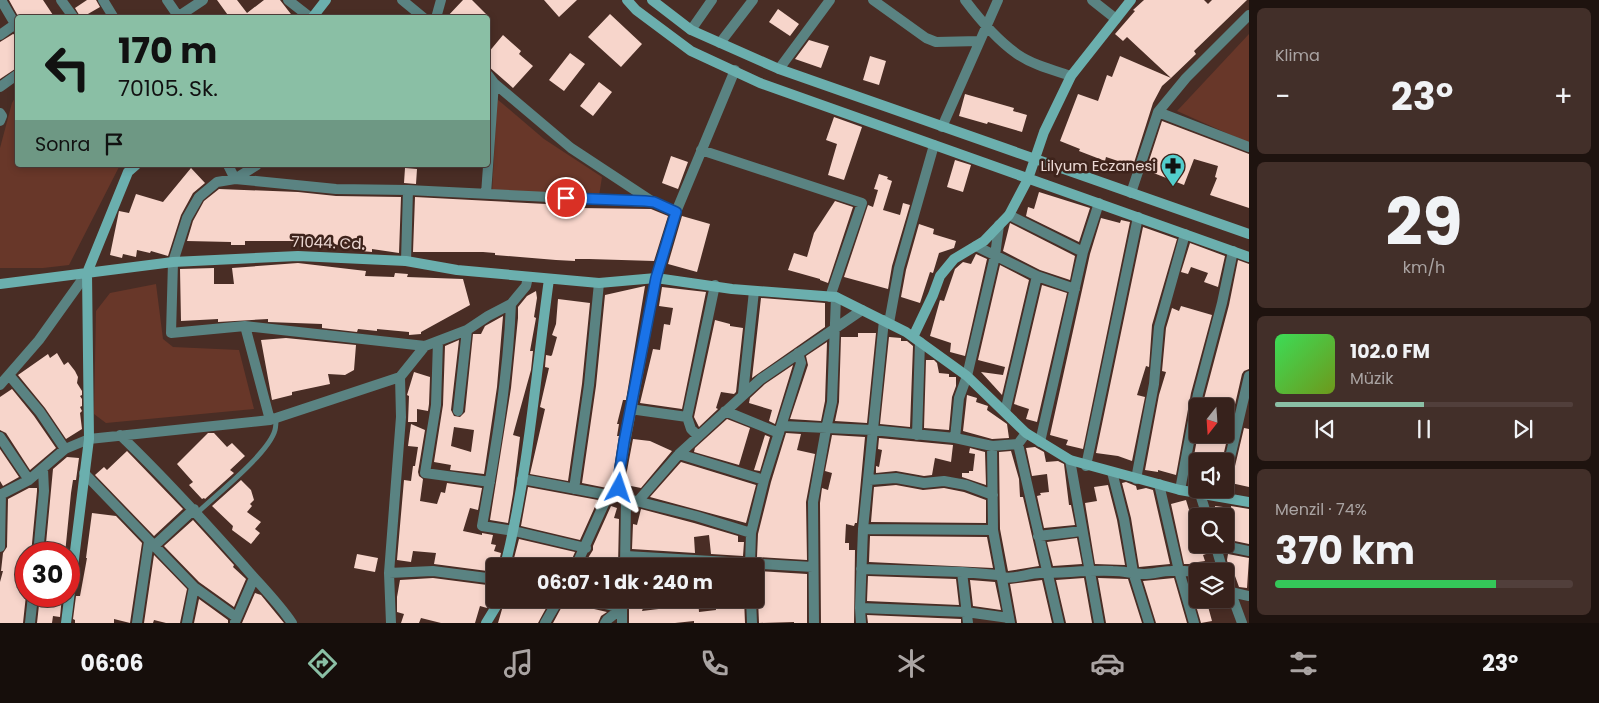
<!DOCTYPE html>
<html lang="tr">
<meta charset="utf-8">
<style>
body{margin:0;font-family:Poppins,sans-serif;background:#422f29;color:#f1f3f6;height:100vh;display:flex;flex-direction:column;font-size:19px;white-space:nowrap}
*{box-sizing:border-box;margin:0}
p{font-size:16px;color:#aaa4a3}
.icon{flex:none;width:28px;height:28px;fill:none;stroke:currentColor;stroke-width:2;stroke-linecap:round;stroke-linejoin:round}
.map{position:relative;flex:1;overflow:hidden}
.drawer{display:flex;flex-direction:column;gap:8px;padding:8px;background:#1e130f;width:350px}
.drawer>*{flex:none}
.guide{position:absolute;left:15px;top:15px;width:475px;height:152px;border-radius:5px;box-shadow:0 2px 8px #0003,0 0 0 1px #513f3b;background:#8abfa5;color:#111;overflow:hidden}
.needle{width:32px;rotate:197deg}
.buttons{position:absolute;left:1189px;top:398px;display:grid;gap:10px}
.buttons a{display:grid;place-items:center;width:45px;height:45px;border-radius:5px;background:#37221c;box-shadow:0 2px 8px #0003,0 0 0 1px #513f3b;font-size:25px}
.speed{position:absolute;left:15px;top:542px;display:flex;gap:10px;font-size:25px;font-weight:700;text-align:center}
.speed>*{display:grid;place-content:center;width:65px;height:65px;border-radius:50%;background:#37221c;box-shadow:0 2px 8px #0003,0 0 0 1px #513f3b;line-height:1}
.speed .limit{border:8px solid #d22;background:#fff;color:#111}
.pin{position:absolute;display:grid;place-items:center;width:42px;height:42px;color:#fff;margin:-21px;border:2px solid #fff;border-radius:50%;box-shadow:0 1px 5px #0007}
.me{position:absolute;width:55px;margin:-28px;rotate:5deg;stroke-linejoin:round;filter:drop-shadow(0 0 4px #0008)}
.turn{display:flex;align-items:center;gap:18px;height:105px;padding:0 20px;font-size:22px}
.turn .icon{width:65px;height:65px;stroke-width:2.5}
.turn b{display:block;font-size:35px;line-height:42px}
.then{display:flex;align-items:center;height:48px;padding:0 20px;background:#0003;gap:10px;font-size:19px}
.big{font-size:38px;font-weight:700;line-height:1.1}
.drawer .widget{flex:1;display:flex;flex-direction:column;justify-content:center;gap:8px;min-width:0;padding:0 18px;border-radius:8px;background:#422f29}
.drawer .dial{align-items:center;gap:0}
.dial b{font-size:65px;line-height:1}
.song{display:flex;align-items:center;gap:15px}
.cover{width:60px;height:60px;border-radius:8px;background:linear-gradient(135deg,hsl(130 70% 55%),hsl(80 70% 35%))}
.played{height:5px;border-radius:2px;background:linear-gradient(90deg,#8abfa5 50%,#513f3b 50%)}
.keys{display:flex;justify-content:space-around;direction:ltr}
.heat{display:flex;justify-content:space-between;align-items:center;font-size:28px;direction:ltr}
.charge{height:8px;border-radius:4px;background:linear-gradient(90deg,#34c759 74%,#513f3b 0)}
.trip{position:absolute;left:486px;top:558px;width:278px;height:50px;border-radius:5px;background:#37221c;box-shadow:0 2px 8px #0003,0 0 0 1px #513f3b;font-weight:700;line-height:50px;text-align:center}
.menu{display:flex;height:80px;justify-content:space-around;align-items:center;background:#160e0b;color:#aaa4a3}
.menu .icon{width:35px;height:35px}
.menu .on{color:#8abfa5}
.menu b{font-size:22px;color:#f1f3f6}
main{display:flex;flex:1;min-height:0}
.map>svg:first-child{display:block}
.green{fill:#683729}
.building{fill:#f7d5cb;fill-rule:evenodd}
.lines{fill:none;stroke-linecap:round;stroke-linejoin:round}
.lane{stroke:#5a8382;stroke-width:5}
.street{stroke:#5a8382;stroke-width:10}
.secondary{stroke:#6bafae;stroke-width:10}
.route-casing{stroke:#114b97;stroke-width:12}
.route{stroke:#1a73e8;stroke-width:9}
.labels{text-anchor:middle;stroke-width:5;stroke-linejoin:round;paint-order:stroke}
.poi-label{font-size:15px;fill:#ebd8d3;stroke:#3e231b;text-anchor:end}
.street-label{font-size:15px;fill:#ebd8d3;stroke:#3e231b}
</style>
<main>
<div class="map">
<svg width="1249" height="623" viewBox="0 0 1249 623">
<rect width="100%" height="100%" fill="#492d25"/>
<!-- green -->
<path class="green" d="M1249,34V143L1177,111Z
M17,94L18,165H120L69,265L43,268H0V148L12,103Z
M497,99L544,139L602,177L599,196L492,193Z
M156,284L163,339L173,347L239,350L254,409L106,423L94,414L96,311L110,293Z"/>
<!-- building -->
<path class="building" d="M9,0H43L55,18H19Z
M87,0H96L100,7L81,18L75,8Z
M217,0H237L247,13L264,0H280L294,18H230Z
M463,0H472L490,18H446Z
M544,0H577L559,17Z
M1144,0H1204L1208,4L1212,0H1247L1194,51L1196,54L1171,78L1127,37L1123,41L1115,34L1135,11L1133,10Z
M778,9L799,24L790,36L769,22Z
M610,14L642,44L621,67L588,37Z
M13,34L18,36V67L0,79V42Z
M503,35L521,51L519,54L533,66L513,88L488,66V53Z
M809,40L829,46L821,68L795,59Z
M570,53L585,64L564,91L549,80Z
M870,56L886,61L879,85L863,80Z
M1120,56L1171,78L1162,86L1153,103L1133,166L1106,157L1105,161L1079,151L1080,149L1060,141L1078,94L1098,101L1107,75L1112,77Z
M599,82L612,92L593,116L580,106Z
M965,94L1014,108L1013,111L1027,115L1022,132L988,122L987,124L959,116Z
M834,117L862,127L844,180L828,175L837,144L826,140Z
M1162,121L1249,154V208L1210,195L1217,178L1215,177L1218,166L1194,159L1184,185L1146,170Z
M671,156L688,162L678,189L662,183Z
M955,160L971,165L963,192L947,187Z
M191,168L205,183L193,193L181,215L168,256L151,251L150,253L137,250L136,257L123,254L122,258L110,255L119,211L129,213L136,194L163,202Z
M405,168L417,169L416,184L404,183Z
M879,174L888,177L887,179L892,181L883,210L900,215L903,203L910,205L892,266L888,289L844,277L868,205L873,207L878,190L874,189Z
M219,189L298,192L336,196L401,197L399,253L372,249V252L361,251L362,245L340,243V245L296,241H245V245H231V242L187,241L193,221L204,201Z
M1039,192L1090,208L1079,242L1026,216L1028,207L1034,209Z
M415,197L565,205V207L579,208L651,209L668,216L654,261L589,259H575V261L556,260L495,255V253L483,252H413Z
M835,201L853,207L828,283L820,280V279L788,270L794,253L807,257L814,233Z
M682,216L710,224L697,272L668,264Z
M1101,218L1120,223L1121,220L1130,222L1083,449L1066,445L1068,440L1050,435L1090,254Z
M1010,223L1075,256L1070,280L1040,270L1003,251Z
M919,224L934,229L933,234L956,241L954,248L939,253L933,273L930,272L920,303L901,297L906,270Z
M1143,227L1177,239L1152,325L1149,367L1146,366L1137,395L1145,397L1132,461L1118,456L1096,453Z
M1190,243L1225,256L1218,287L1204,282L1208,273L1191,267L1188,274L1181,272Z
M976,254L987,259L965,356L950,352L951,343L930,336L940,300L944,301L955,269L963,262L971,264Z
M1238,260L1249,264V369L1244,371L1242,374L1222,461H1198V478L1190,477L1198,434H1225V406H1218L1219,403L1204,399L1229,305Z
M298,263L366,271L365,276L394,277L395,273L408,274L407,277L463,279L470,305L421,332V334L409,335V332L377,329V331L358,329L357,332L322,328V324L268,322V319L218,322V319L181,321L180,269L214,268V284H234L232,268Z
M1000,265L1029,280L1002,395L981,372L1003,375L1005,367L978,360Z
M1042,285L1067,293L1037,422L1026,419L1029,409L1014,404Z
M645,286L626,400H623L617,424H619L617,436H619L612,482H610V486L607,488L582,483L596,386L605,295Z
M662,287L706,292L682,409L640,403L653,349L660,350L664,324L670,325L673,308L659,306Z
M536,291L537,298L534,317L536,318L530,351H533L531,370L513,435L520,437L513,494L508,523L490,520L511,388L518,318V307L527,296Z
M761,298L825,303V327L752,378Z
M558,299L590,303L582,384L568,481L530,474L545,409L540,407L549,368L545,367L546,355L551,356L552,355L557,337L552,335L556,324Z
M1181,306L1212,315L1191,393L1176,475L1158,470V472L1145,470L1159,395L1166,372L1162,371L1166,328L1172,308L1179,311Z
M503,316L497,387L484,474L450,470L451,465L434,462L443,405L445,346L459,340L451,410L454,416L460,417L465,412L473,334H481L485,326ZM454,427L474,430L471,452L451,446Z
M715,320L730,324V326L743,328L736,392L734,394L721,392L716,408L718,409L699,427L694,417Z
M858,333H876L867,423L835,421L839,402L841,337H858Z
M889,337L901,338V341H907L913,346L910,427L880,424Z
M286,338L356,345L354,370L345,375L328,374L330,384L292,392V395L272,400L261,340Z
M827,342L825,401L821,421L790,419L808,365L806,356Z
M57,353L64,365L68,362L75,371L78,377L77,383L82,391V395L80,396L82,399V406L80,407L82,411L80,413L82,429L66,439L45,408L18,375L48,354L50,358Z
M926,360H934L937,363L939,373L949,374V377H956V386L952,397L949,430L924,428Z
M793,365L775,424L769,421L772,410L749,403L750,398L765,384Z
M414,372L430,377L429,404L428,411L417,409V422H408L409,396L407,395Z
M12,389L34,416L56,448L30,470L6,433L0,430V397Z
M967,395L977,398L976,402L988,406L987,410L1007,424L1009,438L992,439L963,431Z
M727,419L750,428L739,465L694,452L695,448Z
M411,424L425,430L418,472L419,476L423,479L420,501L437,504L441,492L445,493L447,483L482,488L478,510L470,508L463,531L482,535V533L493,535L491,544L496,545L494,551L501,553L498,566H495V572L434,564L436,553L413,551L411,562L397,560L404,480L411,481L413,466H415L418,447L408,446Z
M1244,428L1249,429V487L1231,483Z
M208,433H214L227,447L232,443L245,456L230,470L234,473L205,499L204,498L202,499L189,485L193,482L177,464Z
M786,433L801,434L797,450L815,454L806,502L807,560L757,557L758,534L771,482Z
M765,435L770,437L760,471L754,470Z
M832,435L865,437L857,523H855L854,526L846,524L845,543H849V550H855L854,623H821L820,503L822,488L828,490L832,473L825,471Z
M879,438L953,445L951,462L935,458L932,475L924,476L896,471L876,473V466L879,467L882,450L878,449Z
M633,439L650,441L672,451L641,488L626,485V476Z
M1035,447L1044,452L1046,462L1058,461L1064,464L1069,505H1071L1075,525L1044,528L1037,496L1041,495L1040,493L1049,492L1047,474L1032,476L1026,448Z
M970,448L985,452L986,485L962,477V473H969V471H973L975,454L969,453Z
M0,449L19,477L3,486L0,481Z
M127,451L183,509L154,536L95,475L104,467L107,470Z
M1011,451L1019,479L1020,497H1023L1039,566L1008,571L1000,529L999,452Z
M67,457L79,458L76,480H73L71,493L65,554H45L53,469Z
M681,462L756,485L746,523L650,497Z
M241,480L251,490L254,500L250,504L252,506L247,512L261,522L255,529L260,533L251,544L232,530L233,526L212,506Z
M1126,482L1136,486L1137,490L1146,488L1153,490L1170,564L1139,567L1131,518L1122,483Z
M896,485L923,490L944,488L964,492L986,500V523L871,522L874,487Z
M1108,485L1117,520L1125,565L1095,564L1085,503L1097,501L1094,487Z
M528,487L598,500L580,540L521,526Z
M29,488H37V491L31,554H26V595L23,623H0V582L3,571H1L3,553L7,547L8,499Z
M1186,500L1190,513L1191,512L1193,521H1194L1198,528V544H1205L1206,554L1203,555L1205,561L1198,562V564H1184L1171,504Z
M611,506L617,508L614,518L619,519L618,566H583L593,550V546Z
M1215,506L1231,508V506L1249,509V544L1225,539V516H1216Z
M641,509L694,523L738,536V542H744L743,556L711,554L709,535L694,537L695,553L632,549L633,524L637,525Z
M92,513L116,516L142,543L130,623L114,619V623H75V620L73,619L76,596H80L87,558H86Z
M193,520L234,565L233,567L246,579L234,607L199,582L164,546Z
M870,536L987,537L993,568L869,562Z
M1077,538L1082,564L1053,566L1047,542Z
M519,539L575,552L569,566L550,563L549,566H512Z
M357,554L378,558L375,572L354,568Z
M1228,554L1249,558L1247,588L1239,587L1231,565L1228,564L1227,560Z
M154,555L187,589L180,623H166L154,620L153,623H144Z
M756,571L807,574V623H794V622L759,623L758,599L755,594Z
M868,576L956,579L959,605L867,601Z
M433,578L495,586V593L492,595L487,608L480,606L475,623H441L421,618L419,623H401L404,614L397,612V597L400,580Z
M1084,578L1092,623H1066L1056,580Z
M1098,578L1128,579L1142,623H1106Z
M1174,578L1187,623H1156L1143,581Z
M1188,578H1198V599H1206L1212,621L1201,623Z
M970,580L995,582L1001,610L973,606Z
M1042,580L1052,623H1017L1010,584Z
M255,593L261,595L284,623H242Z
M40,596H62L60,617L53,616L52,623H37Z
M199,599L228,620V623H194Z
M505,599H551L538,623H498Z
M566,599H576L578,604L581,606L607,612L601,616L598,623H553Z
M629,599H646L642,611L667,608V604L671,603V601L698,599L699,612L716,610L715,599H744L745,623H694V621L675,623H629Z
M867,615L961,619V623H868Z"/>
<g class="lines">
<!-- lane -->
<path class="lane" d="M197,513C216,495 269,453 275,430C276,426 276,422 276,418"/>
<!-- street -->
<path class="street" d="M1,0L18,29
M61,0L74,18
M103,0L114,18
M167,0L178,16
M288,0L311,18
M402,0L424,18
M873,0L926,38L936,42L979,41
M965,0C980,20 996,39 1017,54C1033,65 1053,70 1071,76
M1092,0L1116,19
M176,18L203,0
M436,18L441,0
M691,30L712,0
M0,35L14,25
M720,43L753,0
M779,69L830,0
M488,75L494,83L571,148L653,202L676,212
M0,87L18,74
M1158,112L1249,147
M0,113L2,116L0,121
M942,127L998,0
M701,150L862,203L830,297
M228,165L235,179
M235,179L257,165
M1131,193L1158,112L1186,78L1249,15
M486,194L494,83
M1009,215L1083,252
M976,246L1037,276L1075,289
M406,261L408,190
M511,304C508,378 495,453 482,526L514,531L586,548
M889,323L899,268L934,145
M245,326L270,420
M438,341L436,405L425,473L490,482
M425,346L245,326L171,333L173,262L187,218L199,197L217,182L235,179L336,189L408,190L653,202
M9,375L40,412L65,449
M0,385L39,340L87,273
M743,394L754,291
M630,409L687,417L691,429L698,436
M458,411L467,330
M725,411L779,433
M1005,412L1037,276
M687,417L715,285
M782,426L872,430L955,438L992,446L1018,444L1026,433
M120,435C163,476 203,520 243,565C260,585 277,601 292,623
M917,435L920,342
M0,437L29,480
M955,438L959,398L967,376L995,256L999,225
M1040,442L1083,252L1099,203
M1018,444L1059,623
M992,446L993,530L1010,623
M679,454L764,480
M1070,460L1099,623
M1086,466L1138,217
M1112,472L1124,519L1133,572L1149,623
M84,473L194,587L236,617
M522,479L608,495
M1136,479L1154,384L1159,327L1185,234
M1225,479L1249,376
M869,480L896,478L924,483L944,481L966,485L993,495
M1159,484L1179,571L1194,623
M574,489L589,385L599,283
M1180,490L1198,394L1222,303L1233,251
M1200,494L1207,516
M0,495L29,480L65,449L89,439L270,420L400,377L425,346L467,330L488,316L511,304L526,286L528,277
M632,500L696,516L751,533
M638,501L679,454L761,379L862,310
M863,529L993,530
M1038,536L1082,531
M1215,544L1249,551
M1215,544L1223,571
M154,546L194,509
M0,547L1,494
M38,554L44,491L43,469
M626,556L813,567
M576,566L608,495L619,488
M625,566L626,500L619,488V475L656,278L676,212L735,70
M750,566L751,533L764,480L801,363L798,353
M861,569L962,572L998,575C1009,582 1027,573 1040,573C1064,573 1088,570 1113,571C1123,571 1134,574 1144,574C1153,574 1162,571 1171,571C1180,570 1188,572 1198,571
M1199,571L1222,569
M962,572L968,623
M389,573L433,571L495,579
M1225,577L1242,623
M1231,592L1249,596
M583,599L622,608
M751,599L752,623
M860,608L966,612L1009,618
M235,622L254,578
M30,623L33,596
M137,623L149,541
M187,623L194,587
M391,623L389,573L401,417L400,377
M545,623L559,599
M605,623L607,620L622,608
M622,623V599
M814,623L813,502L826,429L832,402L836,297
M861,623L860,608L863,529L884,320"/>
<!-- secondary -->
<path class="secondary" d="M627,0L636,10L691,51L760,83L1249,257
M652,0L691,30L779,69L1249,234
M312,18L326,0
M0,284L173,262L298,256L406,261L457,270L599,283L656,278L732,289L836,297L906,332L967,376L1026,433L1070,460L1180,490L1249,502
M913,337L933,295L940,276L954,259L984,241L1009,215L1028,179L1044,132L1071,76L1131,0
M505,566C528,474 536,374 549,279
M66,623L89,439L87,273L128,172L136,165
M486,623L497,605L498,599"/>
</g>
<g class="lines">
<defs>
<path id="route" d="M566,198L645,201L654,202L676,212L656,278L624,442L619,475V488"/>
</defs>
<!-- route casing -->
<use href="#route" class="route-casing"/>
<!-- route -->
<use href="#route" class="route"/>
</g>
<!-- icons -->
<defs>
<symbol id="pharmacy-pin" viewBox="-11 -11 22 30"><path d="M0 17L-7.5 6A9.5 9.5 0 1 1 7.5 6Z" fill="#52cdcc" stroke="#3e231b"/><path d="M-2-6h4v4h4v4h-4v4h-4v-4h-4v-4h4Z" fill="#111"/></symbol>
</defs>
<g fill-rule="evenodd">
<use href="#pharmacy-pin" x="1159" y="152" width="28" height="38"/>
</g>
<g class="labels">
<!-- poi labels -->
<g class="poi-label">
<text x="1156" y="171">Lilyum Eczanesi</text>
</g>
<!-- street labels -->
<g class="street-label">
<text transform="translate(328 243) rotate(2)" y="5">71044. Cd.</text>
</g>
</g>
</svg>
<div class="buttons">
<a><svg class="needle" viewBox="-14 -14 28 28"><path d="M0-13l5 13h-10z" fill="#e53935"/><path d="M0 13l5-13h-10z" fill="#aaa4a3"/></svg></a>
<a><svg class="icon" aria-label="sound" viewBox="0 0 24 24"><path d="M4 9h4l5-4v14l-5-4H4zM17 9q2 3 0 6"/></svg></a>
<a><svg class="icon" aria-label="search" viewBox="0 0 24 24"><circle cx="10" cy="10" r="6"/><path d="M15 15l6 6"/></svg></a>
<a><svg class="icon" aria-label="layers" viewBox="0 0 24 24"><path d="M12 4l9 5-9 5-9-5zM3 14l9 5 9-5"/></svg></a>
</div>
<div class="speed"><div class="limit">30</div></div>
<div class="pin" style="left:566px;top:198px;background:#d93025"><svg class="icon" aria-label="arrive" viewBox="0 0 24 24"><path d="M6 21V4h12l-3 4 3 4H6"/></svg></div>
<svg class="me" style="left:619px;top:488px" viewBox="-20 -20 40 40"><path d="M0-17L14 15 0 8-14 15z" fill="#1a73e8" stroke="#fff" stroke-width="4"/></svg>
<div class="trip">06:07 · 1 dk · 240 m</div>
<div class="guide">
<div class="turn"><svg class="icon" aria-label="left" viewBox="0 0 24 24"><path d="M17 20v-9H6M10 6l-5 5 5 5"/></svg><div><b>170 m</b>70105. Sk.</div></div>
<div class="then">Sonra<svg class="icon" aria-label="arrive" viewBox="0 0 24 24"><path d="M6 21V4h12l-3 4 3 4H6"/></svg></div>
</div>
</div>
<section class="drawer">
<div class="widget"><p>Klima</p>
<div class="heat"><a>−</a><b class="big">23°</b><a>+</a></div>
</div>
<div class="widget dial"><b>29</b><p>km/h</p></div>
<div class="widget">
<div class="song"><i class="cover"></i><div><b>102.0 FM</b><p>Müzik</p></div></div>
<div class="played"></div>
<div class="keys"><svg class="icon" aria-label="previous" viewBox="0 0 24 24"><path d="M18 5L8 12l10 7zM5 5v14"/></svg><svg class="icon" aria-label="pause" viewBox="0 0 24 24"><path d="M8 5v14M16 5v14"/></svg><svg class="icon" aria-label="next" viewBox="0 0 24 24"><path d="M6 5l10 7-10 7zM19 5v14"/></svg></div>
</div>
<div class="widget"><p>Menzil · 74%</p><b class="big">370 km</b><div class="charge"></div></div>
</section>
</main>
<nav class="menu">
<b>06:06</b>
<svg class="icon on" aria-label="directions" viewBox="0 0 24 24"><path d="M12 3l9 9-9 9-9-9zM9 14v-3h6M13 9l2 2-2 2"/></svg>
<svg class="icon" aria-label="music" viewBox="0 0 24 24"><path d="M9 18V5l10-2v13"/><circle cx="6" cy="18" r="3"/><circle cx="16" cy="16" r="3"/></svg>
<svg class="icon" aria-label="phone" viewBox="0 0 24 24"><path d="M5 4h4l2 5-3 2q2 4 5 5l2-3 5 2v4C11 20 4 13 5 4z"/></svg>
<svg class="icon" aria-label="climate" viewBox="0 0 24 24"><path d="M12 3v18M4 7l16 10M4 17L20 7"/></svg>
<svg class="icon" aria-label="car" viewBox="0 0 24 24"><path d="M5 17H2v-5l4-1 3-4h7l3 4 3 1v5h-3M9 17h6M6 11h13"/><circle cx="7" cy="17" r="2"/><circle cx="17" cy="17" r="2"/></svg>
<svg class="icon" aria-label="filters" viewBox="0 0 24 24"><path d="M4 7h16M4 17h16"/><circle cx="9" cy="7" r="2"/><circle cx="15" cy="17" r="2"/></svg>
<b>23°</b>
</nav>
